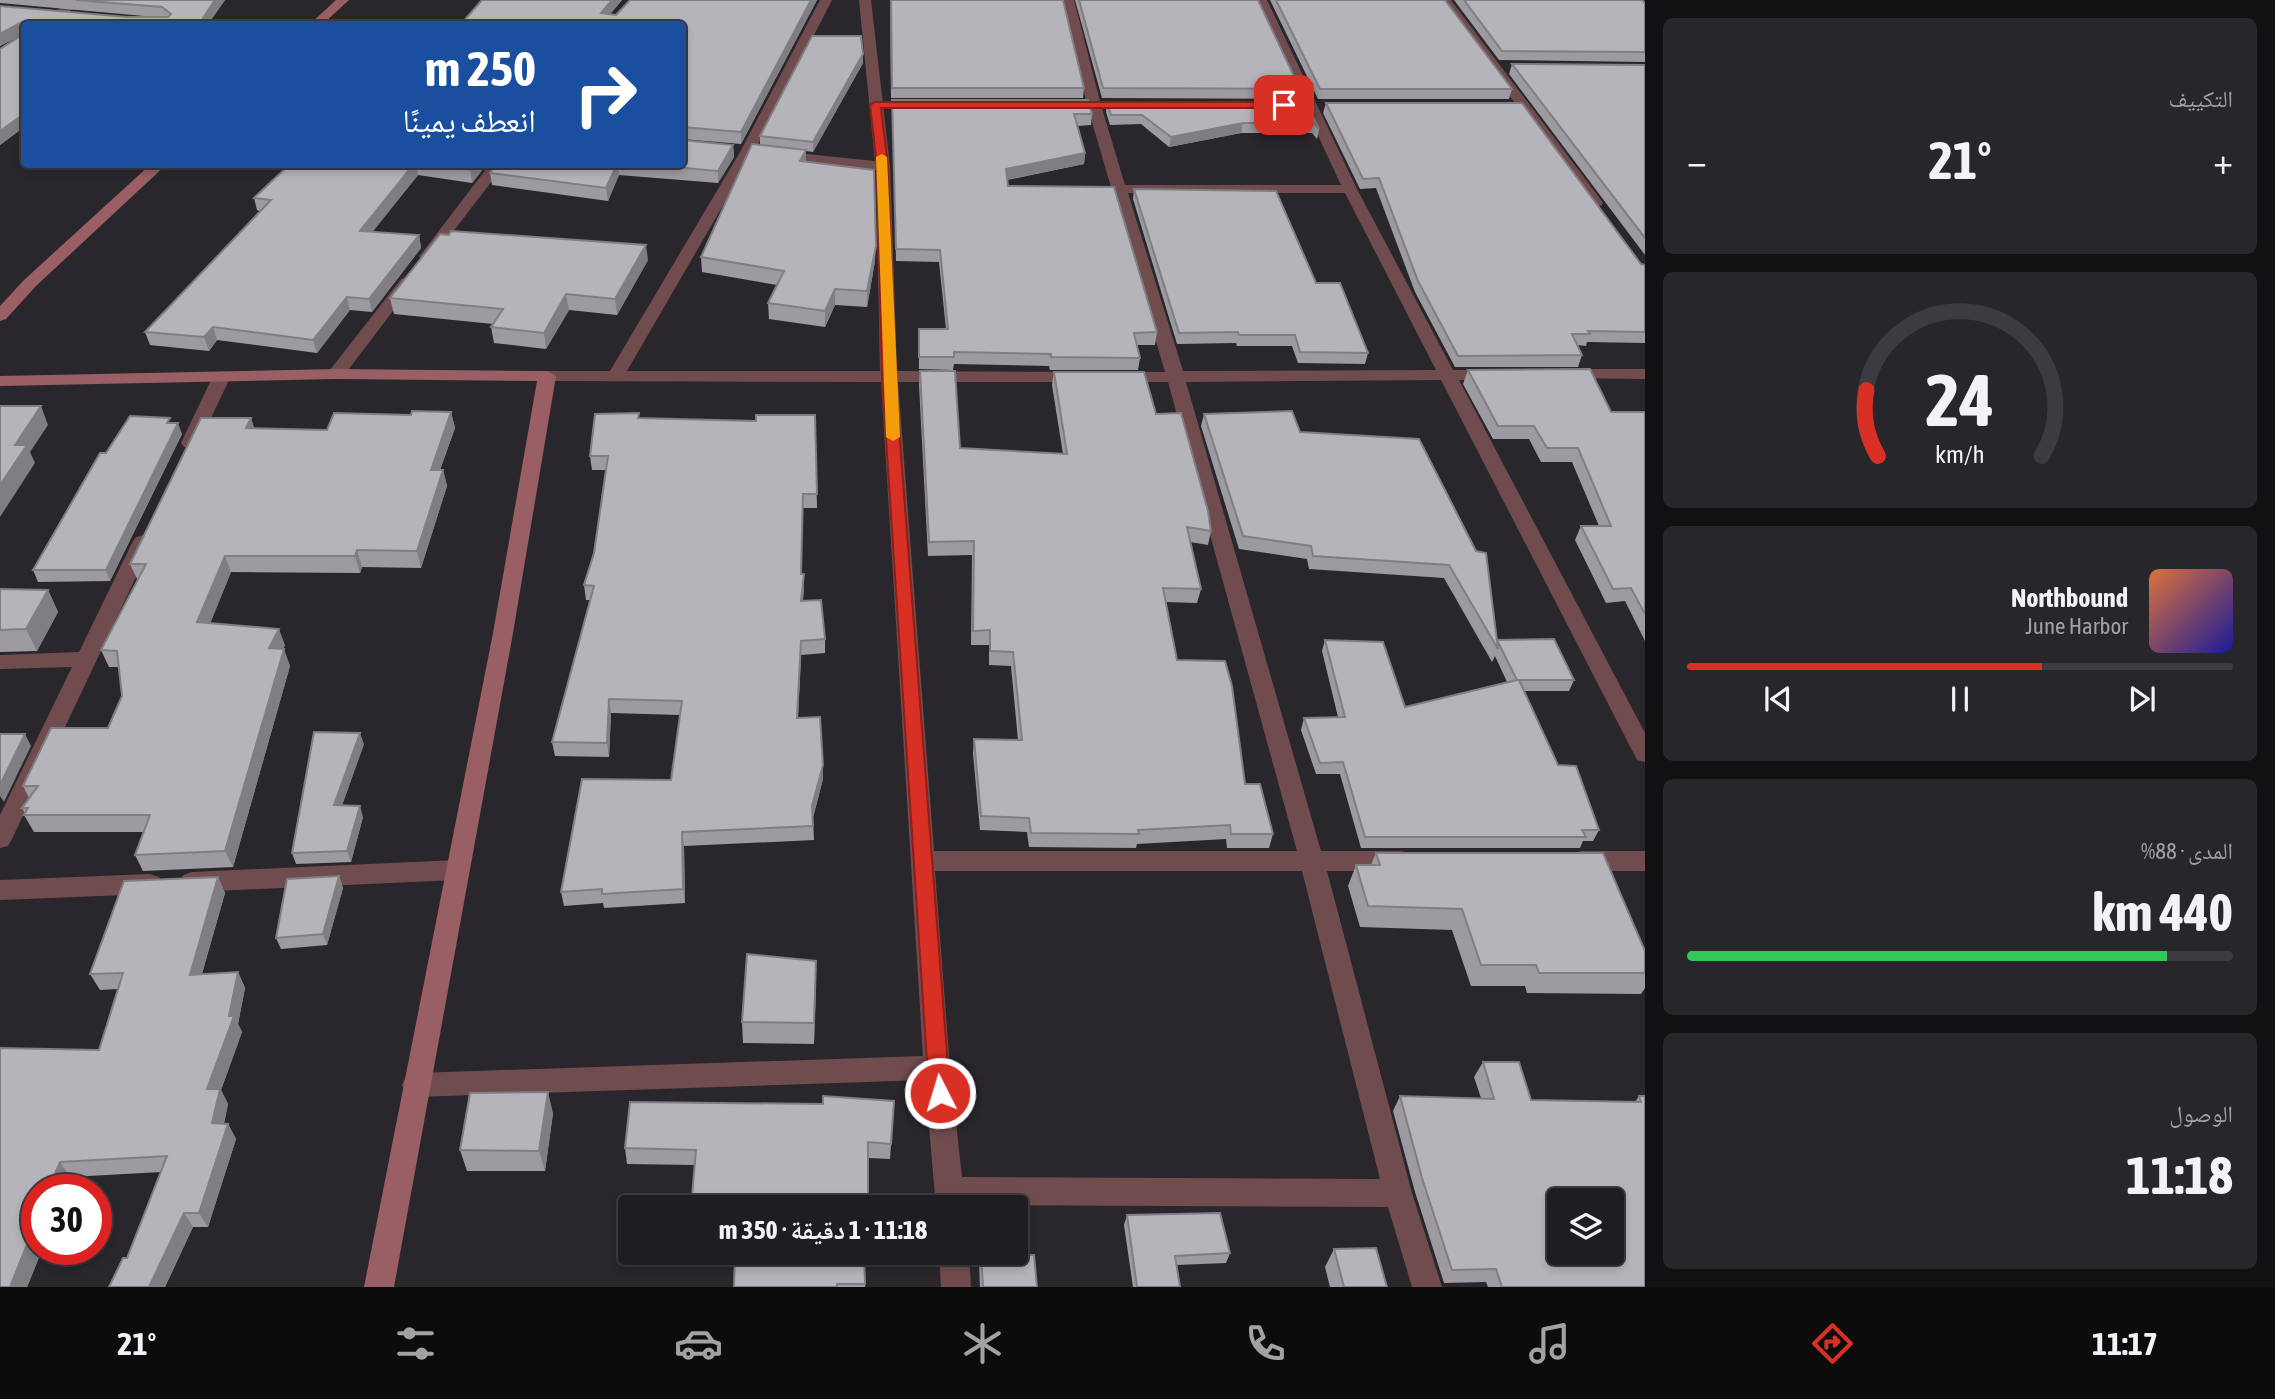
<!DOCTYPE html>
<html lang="ar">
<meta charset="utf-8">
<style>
body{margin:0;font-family:"Asap Condensed","Noto Naskh Arabic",sans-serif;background:#27262a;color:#f1f3f6;direction:rtl;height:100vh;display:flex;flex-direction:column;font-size:26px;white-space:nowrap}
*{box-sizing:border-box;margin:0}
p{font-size:23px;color:#a1a2a5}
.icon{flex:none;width:38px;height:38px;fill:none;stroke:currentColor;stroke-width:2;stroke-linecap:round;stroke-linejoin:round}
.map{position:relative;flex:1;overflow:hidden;direction:ltr}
.details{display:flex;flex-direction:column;gap:18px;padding:18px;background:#111012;width:630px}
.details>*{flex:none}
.top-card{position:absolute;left:21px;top:21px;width:665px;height:147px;border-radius:7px;box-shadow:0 4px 10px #0003,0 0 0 2px #3c3b3f;direction:rtl;background:#1a4fa0;color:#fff;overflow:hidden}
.controls{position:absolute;left:1547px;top:1188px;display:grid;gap:14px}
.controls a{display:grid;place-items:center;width:77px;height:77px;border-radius:7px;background:#1f1d21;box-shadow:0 4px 10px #0003,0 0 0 2px #3c3b3f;font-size:35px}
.speed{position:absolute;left:21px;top:1174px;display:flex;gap:14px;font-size:35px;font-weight:700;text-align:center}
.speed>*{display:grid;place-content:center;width:91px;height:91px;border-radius:50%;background:#1f1d21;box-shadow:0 4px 10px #0003,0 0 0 2px #3c3b3f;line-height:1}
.speed .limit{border:10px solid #d22;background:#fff;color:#111}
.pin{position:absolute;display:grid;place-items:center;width:60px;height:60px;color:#fff;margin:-30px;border-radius:14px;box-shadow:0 4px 10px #0006}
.me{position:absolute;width:77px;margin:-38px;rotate:355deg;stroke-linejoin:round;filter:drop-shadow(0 0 5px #0008)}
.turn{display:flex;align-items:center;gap:24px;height:147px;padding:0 35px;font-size:32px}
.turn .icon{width:91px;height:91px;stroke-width:2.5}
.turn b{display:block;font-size:49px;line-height:60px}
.big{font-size:52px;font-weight:700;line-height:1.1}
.details .card{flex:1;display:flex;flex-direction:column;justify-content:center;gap:10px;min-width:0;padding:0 24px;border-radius:10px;background:#27262a}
.details .dial{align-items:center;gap:0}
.dial svg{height:182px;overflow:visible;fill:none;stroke:#3c3b3f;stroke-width:7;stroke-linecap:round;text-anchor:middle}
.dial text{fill:#f1f3f6;stroke:none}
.song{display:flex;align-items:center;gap:21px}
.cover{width:84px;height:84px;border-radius:10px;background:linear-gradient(135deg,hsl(20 70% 55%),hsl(240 70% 35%))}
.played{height:7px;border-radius:4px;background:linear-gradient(90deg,#d93025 65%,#3c3b3f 65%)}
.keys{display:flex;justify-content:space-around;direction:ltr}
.heat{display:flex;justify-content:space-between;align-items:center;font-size:38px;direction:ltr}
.charge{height:10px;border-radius:5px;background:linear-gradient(90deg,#34c759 88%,#3c3b3f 0)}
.trip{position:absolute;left:618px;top:1195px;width:410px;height:70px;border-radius:7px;background:#1f1d21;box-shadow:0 4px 10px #0003,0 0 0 2px #3c3b3f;font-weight:700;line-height:70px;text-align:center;direction:rtl}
.dock{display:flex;height:112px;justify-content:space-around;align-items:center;background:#0c0c0d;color:#a1a2a5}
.dock .icon{width:49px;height:49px}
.dock .active{color:#d93025}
.dock b{font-size:32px;color:#f1f3f6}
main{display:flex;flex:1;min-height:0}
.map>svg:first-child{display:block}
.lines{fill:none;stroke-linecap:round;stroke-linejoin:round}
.minor{fill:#714c4f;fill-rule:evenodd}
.secondary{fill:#995f65;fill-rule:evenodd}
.wall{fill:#9d9ba1}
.shaded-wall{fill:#7f7e83}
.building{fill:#b6b4bb;stroke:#7f7e83;stroke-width:2;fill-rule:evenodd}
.route{fill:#d93025;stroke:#8d1f18;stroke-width:2}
.slow{fill:#f59e0b}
</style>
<main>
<section class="details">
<div class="card"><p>التكييف</p>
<div class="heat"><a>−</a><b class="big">21°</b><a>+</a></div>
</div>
<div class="card dial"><svg viewBox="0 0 100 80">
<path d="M14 69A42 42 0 1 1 86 69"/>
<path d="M14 69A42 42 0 0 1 9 40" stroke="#d93025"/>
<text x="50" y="56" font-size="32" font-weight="700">24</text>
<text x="50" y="72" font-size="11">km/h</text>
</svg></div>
<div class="card">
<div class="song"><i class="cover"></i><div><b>Northbound</b><p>June Harbor</p></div></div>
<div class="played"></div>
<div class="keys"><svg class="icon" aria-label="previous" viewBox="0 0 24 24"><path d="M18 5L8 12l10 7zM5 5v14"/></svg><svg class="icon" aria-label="pause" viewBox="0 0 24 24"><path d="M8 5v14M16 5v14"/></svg><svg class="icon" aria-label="next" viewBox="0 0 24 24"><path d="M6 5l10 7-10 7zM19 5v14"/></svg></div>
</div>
<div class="card"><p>المدى · 88%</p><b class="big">440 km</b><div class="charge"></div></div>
<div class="card"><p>الوصول</p><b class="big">11:18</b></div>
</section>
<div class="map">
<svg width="1645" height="1287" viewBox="0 0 1645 1287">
<rect width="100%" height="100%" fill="#29272c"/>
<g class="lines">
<!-- minor -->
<path class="minor" d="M72,0H86L51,24H38Z
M820,0H832L754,152L627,371H880L876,170L777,159L770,155L777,151L875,161L859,0H871L890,166L897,371L1079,372L1088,377L1079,382H898L934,851H1297L1168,382H1119L1110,377L1119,372H1165L1087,105L1062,0H1074L1101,105L1125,185H1341L1255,0H1267L1357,189L1453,370H1492L1501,375L1492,380H1459L1645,733V762L1637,760L1634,754L1441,380L1186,382L1321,851H1401L1410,854L1413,861L1410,868L1401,871H1327L1412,1193L1442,1287H1412L1388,1207L965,1205V1208H936L925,1080L416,1097L406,1094L402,1085L406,1076L416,1073L923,1056L881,382L547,381L538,376L547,371H610L740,152ZM1128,193H1345L1436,370L1183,371ZM935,871H1302L1380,1179L962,1177L950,1068Z
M1439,0H1451L1601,200L1603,203L1601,206H1591Z
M490,164H505L432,259H422L419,256L422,253Z
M407,277L415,282L342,378H330L327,374L330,370L401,279Z
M1563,369H1645V379L1557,378L1554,374L1557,370Z
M222,371L231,376L199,443L196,447H184L181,443L213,376Z
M143,535L150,537L153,541L12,839L8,846L0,848V815L72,667L0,669V655L79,652L133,541L136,537Z
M1581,851H1645V871H1581L1572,868L1569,861L1572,854Z
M456,860L465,863L468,870L465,877L456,880L192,892L183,889L180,882L183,875L192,872Z
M150,874L159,877L162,884L159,891L150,894L0,900V880Z
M939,1253H969L971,1287H941Z"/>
<!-- secondary -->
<path class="secondary" d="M336,0H349L323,24H310Z
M151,164H167L36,286L6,319L0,321V306L24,280Z
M336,369L547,371L556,376L513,633L394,1287H364L493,633L537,381L336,379L0,386V376Z"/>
</g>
<!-- wall -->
<path class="wall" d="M0,0H225L208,24H24V127L0,145L22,35L0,46V6L127,17H155L0,3Z
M482,0H622L610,14L616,15L630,0H817L741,144L682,139V24H461Z
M890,0L1084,88L1083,98H891Z
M1075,0H1258L1300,89L1298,99L1102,98Z
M1270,0H1445L1512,89L1509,99H1318Z
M1454,0H1642L1645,3V62L1499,60Z
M863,63L813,152L806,151V162L875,261L867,307L835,305L825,327L769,319L768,303L777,285L702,272L701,257L760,145V136Z
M1512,64L1645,65V255L1509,74Z
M892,100L1092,114L1091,125L1077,126L1085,153L1084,164L1007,180L1008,186L1157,332L1155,345H1137L1140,358L1138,370H1050L1049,366L954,364L953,370L919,369V329H946L939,262L896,261Z
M1107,102L1307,103L1319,129L1317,139L1312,133H1241L1169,147L1141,124L1110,125L1106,112Z
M1326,103L1645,265V343L1587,342L1586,346L1577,345L1582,355L1578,367H1455L1415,292L1376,188L1360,189L1323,113Z
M733,145L734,157L718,183L619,175L608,201L492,185L490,173L496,164H682Z
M290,164H487L472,183L418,175L372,232L419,235L421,248L372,312L350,310L317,353L217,340L209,351L150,345L145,332L260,211L257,210L254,198Z
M1134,189L1316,283L1368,353L1365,364L1298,363L1292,346H1237L1236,343L1177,344L1133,199Z
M648,260L617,315L569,310L546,349L494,343L491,327L493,324L394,314L390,298Z
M1468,370L1611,412H1645V641L1625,601L1606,603L1575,540L1581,526H1599L1572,462H1541L1529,439H1493L1463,384Z
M920,371L960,448L1063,454L1052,385L1054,372L1156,414L1211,531L1208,545L1190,542L1201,589L1197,603L1166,602L1177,660L1273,834L1269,848H1227L1226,839L1137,844L1136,848L1029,847L1027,832L980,830L973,753L974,739L1018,740L1011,666L989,665V645H971L972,555L928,556L919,385Z
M451,412L455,428L440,470H443L447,486L421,568L362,567L360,573L231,572L210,623L285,645L283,649L290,666L233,867L143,871L135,855L144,832H34L24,815L25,813L22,808L29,798L23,786L108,728L122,696L119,667H109L101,650L138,581L130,564L251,418L254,428L327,430L411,415Z
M1204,414L1300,432L1419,439L1497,641L1574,680L1569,691H1524L1558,765L1599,830L1593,841H1583L1580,848H1361L1340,774H1316L1301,730L1304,718L1338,717L1322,651L1325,640L1405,707L1507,682L1495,656L1492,662L1444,578L1309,569L1307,559L1239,549L1201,426Z
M815,415L817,508H803L801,574H804V588L803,601L825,639V653L801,655L798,717L823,779L813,818L814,840L684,846L685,903L604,908L603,903L564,906L561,892L671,780L680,715L611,713L609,757L555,756L552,742L590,600H586L584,585L594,553L606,470H592L590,456L639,418L756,421Z
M173,423L182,434L110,581L38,582L33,570L106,453Z
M0,589L48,590L58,612L37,651L0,652Z
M364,744L342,805L363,817L351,862L296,864L292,853Z
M1376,853L1645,951V988L1641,994L1527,993L1525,986H1471L1452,930L1360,927L1348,886L1356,865H1371Z
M339,876L343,888L327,945L281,949L276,938Z
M218,877L225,893L202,974L238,972L245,988L238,1024L242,1032L221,1090L228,1104L224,1124H228L236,1139L208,1227H193L165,1287H109L123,1258H127L161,1172L70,1177L65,1190H37V1250H42L27,1287H0V1048L99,1050L118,989L100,990L90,974L124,881Z
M816,982L814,1044L743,1043L742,1022Z
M1483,1062L1531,1100L1635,1102L1639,1096H1645V1287H1488L1486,1282L1444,1283L1415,1192L1393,1111L1400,1096L1481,1098L1474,1077Z
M894,1101L890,1159L868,1158L695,1165L627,1164L625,1148L823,1104Z
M553,1113L545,1171H467L460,1150Z
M1127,1215L1230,1253L1226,1263L1177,1265L1180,1287H1133L1124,1225Z
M1334,1249L1387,1287H1330L1325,1267Z
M864,1253L865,1287H734Z
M981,1254L1037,1287H980L979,1264Z"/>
<!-- shaded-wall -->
<path class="shaded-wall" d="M215,0H225L208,24H199Z
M612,0H622L602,24L601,13Z
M811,0H817L741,144V132Z
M22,22L24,33L0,46V34Z
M863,54V63L813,152V142Z
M24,114V127L0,145V131Z
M1243,123L1241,133L1169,147L1171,137Z
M733,145L734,157L718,183V171Z
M806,150V165L800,161Z
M1085,153L1084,164L1005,180L1006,169Z
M414,164H416L418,175L363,244L360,231Z
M475,164H487L472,183L470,170Z
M617,164H618L619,175L608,201L606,188Z
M419,235L421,248L372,312L369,299Z
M646,245L648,260L617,315L615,299Z
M876,246L875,261L867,307V291Z
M835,289V305L825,327V311Z
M566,294L569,310L546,349L544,333Z
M347,297L350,310L317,353L313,340Z
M213,327L217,340L209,351L204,337Z
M41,406L48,425L30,452L35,463L0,517V485L15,445Z
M451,412L455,428L434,486L431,470Z
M251,418L256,434L246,428Z
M178,423L182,434L110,581L106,570Z
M443,470L447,486L421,568L417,551Z
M357,550L362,567L360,573L355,556Z
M225,556L231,572L204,639L197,622Z
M804,574V588L801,615V601Z
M48,590L58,612L37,651L26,629Z
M279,629L285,645L275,664L269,648Z
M801,641V655L797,732V718Z
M284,649L290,666L233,867L225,851Z
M609,699L611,713L609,757L607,743Z
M360,733L364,744L338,817L334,805Z
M25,734L31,746L4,802L0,796V785Z
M823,765V779L812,820V806Z
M360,806L363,817L351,862L347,851Z
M682,832L684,846L685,903L683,889Z
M339,876L343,888L327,945L323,934Z
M218,877L225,893L197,990L190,975Z
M816,961V982L814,1044V1023Z
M238,972L245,988L238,1024L242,1032L221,1090L228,1104L220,1139L212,1123L207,1089L229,1016Z
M548,1092L553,1113L545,1171L539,1151Z
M228,1124L236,1139L208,1227L199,1213Z
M60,1162L70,1177L65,1190H48Z
M184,1213L193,1227L165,1287H149Z
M37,1219V1250H42L27,1287H10Z"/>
<!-- building -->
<path class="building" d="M76,0H215L199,24H24V114L0,131V49L22,35V22L0,34V6L127,17H168L171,14L162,7Z
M482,0H612L601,13L616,15L630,0H811L741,132L682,127V24H461Z
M891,0H1063L1084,88H892Z
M1079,0H1258L1300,89L1103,88Z
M1276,0H1445L1512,89H1320Z
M1464,0H1642L1645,3V52L1502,51Z
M812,36H861L863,54L813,142L760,136Z
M1512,64L1645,65V238Z
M892,100H1088L1092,114H1074L1085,153L1006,169L1008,186L1114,187L1157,332L1134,333L1140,358L1051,357V354L954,352V357H919V329H948L940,250L896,249Z
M1107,102L1307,103L1319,129L1314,123H1243L1171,137L1142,115H1111Z
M1326,103H1522L1641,264L1645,265V332L1588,331L1590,334H1572L1582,355L1458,356L1418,281L1379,178L1363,179Z
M682,140L733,145L718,171L639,164H682Z
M752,144L806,150L800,161L874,170L876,246L867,291L835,289L825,311L768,303L784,271L701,257Z
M290,164H414L360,231L419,235L369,299L347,297L313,340L213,327L204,337L145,332L271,200L254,198Z
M428,164H475L470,170Z
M496,164H617L606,188L490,173Z
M1134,189L1276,191L1316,283H1340L1368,353L1300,352L1295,335H1239L1238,332L1179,333Z
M451,231L646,245L615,299L566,294L544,333L491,327L503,309L390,298L440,234L449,235Z
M1590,369L1611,412H1645V614L1631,588L1613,589L1581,526H1611L1578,448H1547L1534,426H1498L1468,370Z
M920,371H955L960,448L1067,454L1054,372H1144L1156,414L1181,413L1208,511L1211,531L1187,527L1201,589L1163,588L1177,660L1225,661L1232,686L1245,784H1260L1273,834H1231L1230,825L1138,830L1139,834L1031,833L1029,818L981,816L974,739L1022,740L1013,652L990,651V630L973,631L974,541L929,542Z
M0,406H41L15,445H27L0,485Z
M412,411L451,412L431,470H443L417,551L357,550L355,556H225L197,622L279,629L269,648L284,649L225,851L135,855L150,815H24L28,808H22L38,786H23L51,728H108L122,696L117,651L101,650L146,564H130L201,418H251L246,428L327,430L334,413L411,415Z
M1292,411L1300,432L1419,439L1476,551L1486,553L1498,649L1449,565L1313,556L1311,546L1243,536L1204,414Z
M639,413L638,418L756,421V415H815L817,494H803L801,574H804L801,601L821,600L825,639L801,641L797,718L820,717L823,765L812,806L813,826L682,832L683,889L602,894V889L561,892L582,779L671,780L682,701L609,699L607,743L552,742L594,586L584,585L594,553L608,456H590L595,414Z
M130,416L170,418L167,423H178L106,570H33L100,453H106Z
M0,589L48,590L26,629L0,630Z
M1554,639L1574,680H1519L1558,765L1576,766L1599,830H1582L1586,837H1365L1343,762L1320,763L1304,718L1345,717L1325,640L1383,642L1405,707L1517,680L1497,640Z
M314,732L360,733L334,805L360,806L347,851L292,853Z
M0,734H25L0,785Z
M1376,853H1603L1645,951V973H1539L1536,965H1481L1462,909L1368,906L1356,865H1380Z
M339,876L323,934L276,938L287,879Z
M218,877L190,975L238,972L229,1016H234L207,1089H220L212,1123L228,1124L199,1213H184L149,1287H109L123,1258H127L167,1156L60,1162L48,1190H37V1219L10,1287H0V1048L99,1050L123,973L90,974L124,881Z
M747,954L816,961L814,1023L742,1022Z
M1483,1062H1519L1531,1100L1641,1102L1639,1096H1645V1287H1502L1496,1269L1452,1270L1422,1178L1400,1096L1494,1099ZM1559,1200H1612V1253H1559Z
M548,1092L539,1151L460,1150L470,1093Z
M823,1096L894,1101L891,1144L868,1142V1208H691L696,1150L625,1148L630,1102L823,1104Z
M1220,1213L1230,1253L1175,1256L1180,1287H1137L1127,1215Z
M1376,1248L1387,1287H1344L1334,1249Z
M735,1253H864L865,1284H837V1287H734Z
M981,1254L1034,1255L1037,1287H983Z"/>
<!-- route -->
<path class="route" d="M875,102H1284L1290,105L1284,108H881L888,166L895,377L950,1093L947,1099L940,1102L932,1099L929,1093L882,377L877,166L870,105Z"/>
<!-- slow -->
<path class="slow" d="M882,154L887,157L900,437L893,441L886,437L876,157Z"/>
</svg>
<div class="controls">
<a><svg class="icon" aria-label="layers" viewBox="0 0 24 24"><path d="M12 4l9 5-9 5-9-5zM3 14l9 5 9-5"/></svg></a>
</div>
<div class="speed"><div class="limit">30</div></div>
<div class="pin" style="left:1284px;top:105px;background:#d93025"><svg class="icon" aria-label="arrive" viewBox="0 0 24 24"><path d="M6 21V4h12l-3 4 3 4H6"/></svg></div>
<svg class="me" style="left:940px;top:1093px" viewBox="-20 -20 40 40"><circle r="17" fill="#d93025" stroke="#fff" stroke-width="3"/><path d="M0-11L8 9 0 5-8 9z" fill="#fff"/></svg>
<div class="trip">11:18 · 1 دقيقة · 350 m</div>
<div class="top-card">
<div class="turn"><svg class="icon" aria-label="right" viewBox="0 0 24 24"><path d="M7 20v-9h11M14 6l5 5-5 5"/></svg><div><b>250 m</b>انعطف يمينًا</div></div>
</div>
</div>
</main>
<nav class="dock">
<b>11:17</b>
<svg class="icon active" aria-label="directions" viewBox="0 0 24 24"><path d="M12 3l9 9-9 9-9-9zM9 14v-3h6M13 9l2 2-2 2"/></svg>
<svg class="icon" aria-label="music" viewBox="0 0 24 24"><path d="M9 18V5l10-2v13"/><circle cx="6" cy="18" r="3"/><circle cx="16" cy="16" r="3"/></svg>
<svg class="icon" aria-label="phone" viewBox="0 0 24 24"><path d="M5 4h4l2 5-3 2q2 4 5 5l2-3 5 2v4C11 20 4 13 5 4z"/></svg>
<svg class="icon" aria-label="climate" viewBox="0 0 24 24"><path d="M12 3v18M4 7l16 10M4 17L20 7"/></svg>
<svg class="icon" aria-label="car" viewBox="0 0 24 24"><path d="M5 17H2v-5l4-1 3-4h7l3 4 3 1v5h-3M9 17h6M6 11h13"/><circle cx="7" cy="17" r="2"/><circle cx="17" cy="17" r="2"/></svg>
<svg class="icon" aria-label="filters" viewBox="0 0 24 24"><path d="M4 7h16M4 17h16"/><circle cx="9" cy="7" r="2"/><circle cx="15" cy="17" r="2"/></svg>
<b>21°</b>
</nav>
